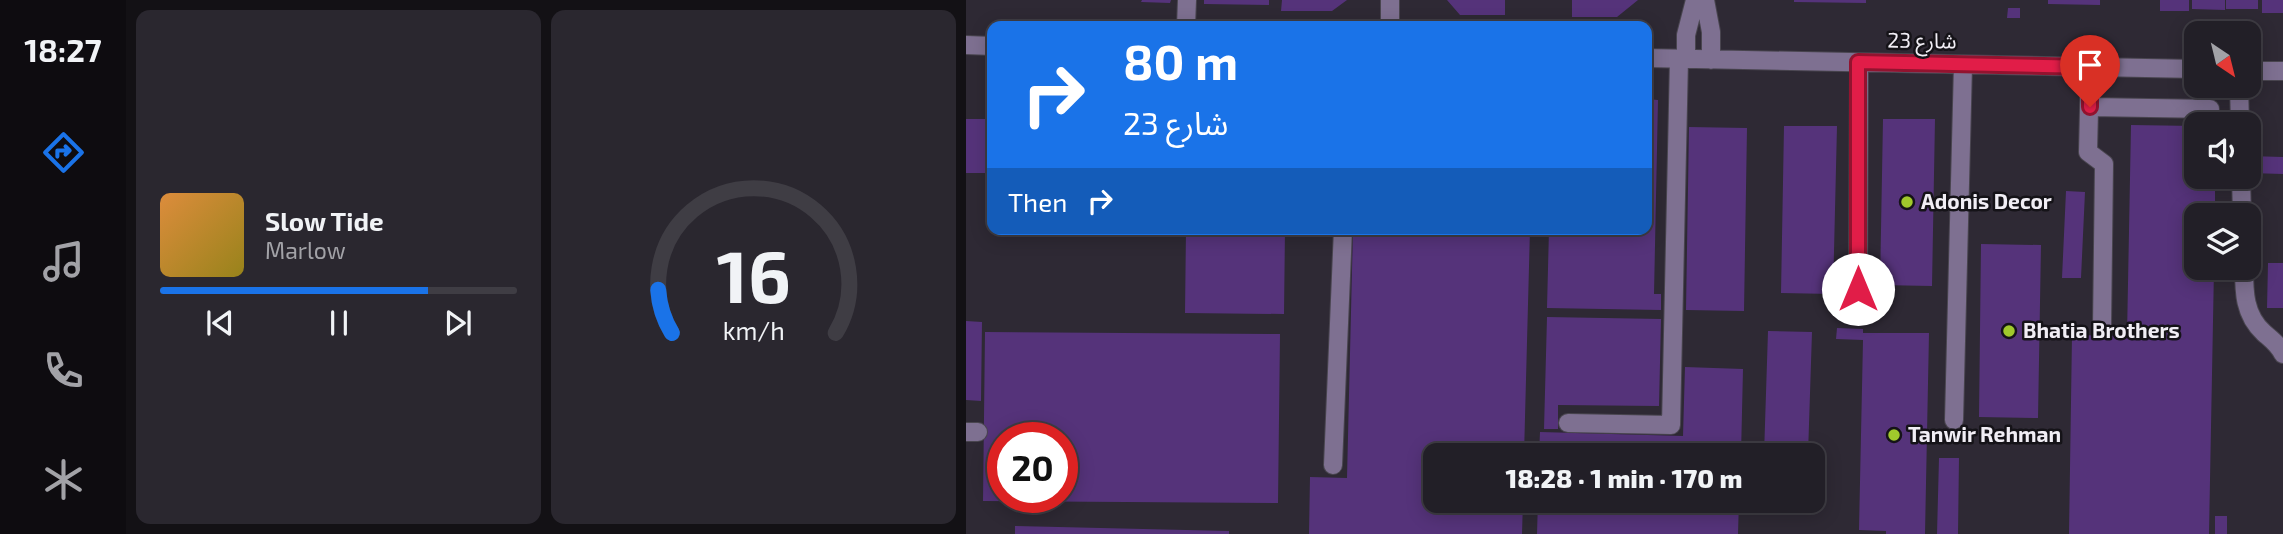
<!DOCTYPE html>
<meta charset="utf-8">
<style>
body{margin:0;font-family:"Exo 2","Noto Sans Arabic",sans-serif;background:#2a272f;color:#f1f3f6;height:100vh;display:flex;flex-direction:column;font-size:26px;white-space:nowrap}
*{box-sizing:border-box;margin:0}
p{font-size:23px;color:#a2a2a7}
.icon{flex:none;width:38px;height:38px;fill:none;stroke:currentColor;stroke-width:2;stroke-linecap:round;stroke-linejoin:round}
.map{position:relative;flex:1;overflow:hidden}
.panel{display:flex;flex-direction:column;gap:10px;padding:10px;background:#131115;width:840px}
.panel>*{flex:none}
.banner{position:absolute;left:21px;top:21px;width:665px;height:214px;border-radius:14px;box-shadow:0 4px 18px #0003,0 0 0 2px #3f3d44;background:#1a73e8;color:#fff;overflow:hidden}
.needle{width:46px;rotate:145deg}
.fabs{position:absolute;left:1218px;top:21px;display:grid;gap:14px}
.fabs a{display:grid;place-items:center;width:77px;height:77px;border-radius:14px;background:#221f27;box-shadow:0 4px 18px #0003,0 0 0 2px #3f3d44;font-size:35px}
.speed{position:absolute;left:21px;top:422px;display:flex;gap:14px;font-size:35px;font-weight:700;text-align:center}
.speed>*{display:grid;place-content:center;width:91px;height:91px;border-radius:50%;background:#221f27;box-shadow:0 4px 18px #0003,0 0 0 2px #3f3d44;line-height:1}
.speed .limit{border:10px solid #d22;background:#fff;color:#111}
.pin{position:absolute;display:grid;place-items:center;width:60px;height:60px;color:#fff;margin:-72px -30px;border-radius:50% 50% 50% 0;rotate:-45deg;box-shadow:0 0 7px #0007}
.pin .icon{rotate:45deg}
.me{position:absolute;width:77px;margin:-38px;rotate:0deg;stroke-linejoin:round;filter:drop-shadow(0 0 5px #0008)}
.turn{display:flex;align-items:center;gap:24px;height:147px;padding:0 21px;font-size:32px}
.turn .icon{width:91px;height:91px;stroke-width:2.5}
.turn b{display:block;font-size:49px;line-height:60px}
.then{display:flex;align-items:center;height:66px;padding:0 21px;background:#0003;gap:14px;font-size:26px}
.panel .widget{flex:1;display:flex;flex-direction:column;justify-content:center;gap:10px;min-width:0;padding:0 24px;border-radius:14px;background:#2a272f}
.panel .dial{align-items:center;gap:0}
.dial svg{height:182px;overflow:visible;fill:none;stroke:#3f3d44;stroke-width:7;stroke-linecap:round;text-anchor:middle}
.dial text{fill:#f1f3f6;stroke:none}
.song{display:flex;align-items:center;gap:21px}
.cover{width:84px;height:84px;border-radius:10px;background:linear-gradient(135deg,hsl(30 70% 55%),hsl(50 70% 35%))}
.played{height:7px;border-radius:4px;background:linear-gradient(90deg,#1a73e8 75%,#3f3d44 75%)}
.keys{display:flex;justify-content:space-around;direction:ltr}
.panel .tiles{flex:1;display:grid;gap:10px;grid-template-columns:repeat(2,1fr)}
.trip{position:absolute;left:457px;top:443px;width:402px;height:70px;border-radius:14px;background:#221f27;box-shadow:0 4px 18px #0003,0 0 0 2px #3f3d44;font-weight:800;line-height:70px;text-align:center}
main{display:flex;flex:1;min-height:0}
.tabs{display:flex;flex-direction:column;width:126px;justify-content:space-around;align-items:center;background:#0e0c10;color:#a2a2a7}
.tabs .icon{width:49px;height:49px}
.tabs .current{color:#1a73e8}
.tabs b{font-size:32px;color:#f1f3f6}
.map>svg:first-child{display:block}
.building{fill:#55337a;fill-rule:evenodd}
.lines{fill:none;stroke-linecap:round;stroke-linejoin:round}
.minor-casing{stroke:#49454f;stroke-width:20}
.minor{stroke:#7e7091;stroke-width:18}
.route-casing{stroke:#92132f;stroke-width:18}
.route{stroke:#e11d48;stroke-width:12}
.poi-dot{fill:#a0c92c;stroke:#151318;stroke-width:2.5}
.labels{text-anchor:middle;stroke-width:5;stroke-linejoin:round;paint-order:stroke}
.street-label{font-size:21px;fill:#f1eef5;stroke:#151318}
.poi-label{font-size:21px;font-weight:bold;fill:#f1eef5;stroke:#151318;text-anchor:start}
</style>
<main>
<nav class="tabs">
<b>18:27</b>
<svg class="icon current" aria-label="directions" viewBox="0 0 24 24"><path d="M12 3l9 9-9 9-9-9zM9 14v-3h6M13 9l2 2-2 2"/></svg>
<svg class="icon" aria-label="music" viewBox="0 0 24 24"><path d="M9 18V5l10-2v13"/><circle cx="6" cy="18" r="3"/><circle cx="16" cy="16" r="3"/></svg>
<svg class="icon" aria-label="phone" viewBox="0 0 24 24"><path d="M5 4h4l2 5-3 2q2 4 5 5l2-3 5 2v4C11 20 4 13 5 4z"/></svg>
<svg class="icon" aria-label="climate" viewBox="0 0 24 24"><path d="M12 3v18M4 7l16 10M4 17L20 7"/></svg>
</nav>
<section class="panel">
<div class="tiles">
<div class="widget">
<div class="song"><i class="cover"></i><div><b>Slow Tide</b><p>Marlow</p></div></div>
<div class="played"></div>
<div class="keys"><svg class="icon" aria-label="previous" viewBox="0 0 24 24"><path d="M18 5L8 12l10 7zM5 5v14"/></svg><svg class="icon" aria-label="pause" viewBox="0 0 24 24"><path d="M8 5v14M16 5v14"/></svg><svg class="icon" aria-label="next" viewBox="0 0 24 24"><path d="M6 5l10 7-10 7zM19 5v14"/></svg></div>
</div>
<div class="widget dial"><svg viewBox="0 0 100 80">
<path d="M14 69A42 42 0 1 1 86 69"/>
<path d="M14 69A42 42 0 0 1 8 50" stroke="#1a73e8"/>
<text x="50" y="56" font-size="32" font-weight="700">16</text>
<text x="50" y="72" font-size="11">km/h</text>
</svg></div>
</div>
</section>
<div class="map">
<svg width="1317" height="534" viewBox="0 0 1317 534">
<rect width="100%" height="100%" fill="#2e2934"/>
<!-- building -->
<path class="building" d="M176,0H205L204,3L175,2Z
M238,0H303V5L238,4Z
M316,0H381L366,11H315Z
M481,0H539V15H494Z
M606,0H672L651,17H606Z
M828,0H900V3L828,2Z
M1082,0H1134V5L1082,4Z
M1194,0H1223V11H1194Z
M1226,0H1259V10L1226,9Z
M1260,0H1292V9H1260Z
M1296,0H1317V13H1296Z
M1042,8H1054V18H1041Z
M681,99L692,100L688,294H695V310L581,308L583,229H681Z
M0,119H26V173H0Z
M917,119H969L966,286L914,285Z
M1165,125L1230,126V177H1249V215H1230V268H1248L1243,534H1103L1106,335L1161,336Z
M818,126H871L867,294L815,293Z
M723,127L781,128L778,311L720,310Z
M1283,156L1317,157V174L1283,173Z
M1100,191L1119,192L1115,278H1096Z
M220,229H319L318,314L219,313Z
M387,229H564L558,455H469V500H557L556,534H343L344,477L381,478Z
M1015,244L1075,245L1072,418L1013,417Z
M1302,263H1317V308H1301Z
M581,317L695,319L693,406L592,405V429H578Z
M0,321L16,322L15,401L0,400Z
M871,328L897,329V333H963L959,534H920V531L893,530L897,340L870,339Z
M802,331L846,332L842,455H798Z
M19,332L314,334L312,503L17,501ZM37,438H96V497H37Z
M719,367L777,369L775,455H573L574,432L717,436Z
M973,458H993L992,534H971Z
M572,500H773L772,534H571Z
M1249,516H1261V534H1249Z
M49,526L263,531V534H49Z"/>
<g class="lines">
<defs>
<path id="minor" d="M739,0L745,32V60
M220,26L221,0
M424,26V0
M0,45L26,46
M681,58L1230,69
M720,59V35L729,0
M1124,67L1122,152L1138,164L1136,328
M1283,71H1317
M1273,86L1274,124
M1124,107L1244,109
M1275,177L1276,215
M1278,268C1278,291 1278,315 1298,333C1306,340 1312,344 1317,354
M892,289L893,63
M988,420L997,65
M602,423L705,425L713,59
M0,432H12
M367,465L377,229"/>
</defs>
<!-- minor casing -->
<use href="#minor" class="minor-casing"/>
<!-- minor -->
<use href="#minor" class="minor"/>
</g>
<g class="lines">
<defs>
<path id="route" d="M892,289V62L1124,67V107"/>
</defs>
<!-- route casing -->
<use href="#route" class="route-casing"/>
<!-- route -->
<use href="#route" class="route"/>
</g>
<!-- markers -->
<g class="poi-dot">
<circle cx="941" cy="202" r="7"/>
<circle cx="1043" cy="331" r="7"/>
<circle cx="928" cy="435" r="7"/>
</g>
<g class="labels">
<!-- street labels -->
<g class="street-label">
<text transform="translate(956 41) rotate(1)" y="7">شارع 23</text>
</g>
<!-- poi labels -->
<g class="poi-label">
<text x="955" y="209">Adonis Decor</text>
<text x="1057" y="338">Bhatia Brothers</text>
<text x="942" y="442">Tanwir Rehman</text>
</g>
</g>
</svg>
<div class="fabs">
<a><svg class="needle" viewBox="-14 -14 28 28"><path d="M0-13l5 13h-10z" fill="#e53935"/><path d="M0 13l5-13h-10z" fill="#a2a2a7"/></svg></a>
<a><svg class="icon" aria-label="sound" viewBox="0 0 24 24"><path d="M4 9h4l5-4v14l-5-4H4zM17 9q2 3 0 6"/></svg></a>
<a><svg class="icon" aria-label="layers" viewBox="0 0 24 24"><path d="M12 4l9 5-9 5-9-5zM3 14l9 5 9-5"/></svg></a>
</div>
<div class="speed"><div class="limit">20</div></div>
<div class="pin" style="left:1124px;top:107px;background:#d93025"><svg class="icon" aria-label="arrive" viewBox="0 0 24 24"><path d="M6 21V4h12l-3 4 3 4H6"/></svg></div>
<svg class="me" style="left:892px;top:289px" viewBox="-20 -20 40 40"><circle r="19" fill="#fff"/><path d="M0-13L10 11 0 6-10 11z" fill="#e11d48"/></svg>
<div class="trip">18:28 · 1 min · 170 m</div>
<div class="banner">
<div class="turn"><svg class="icon" aria-label="right" viewBox="0 0 24 24"><path d="M7 20v-9h11M14 6l5 5-5 5"/></svg><div><b>80 m</b>شارع 23</div></div>
<div class="then">Then<svg class="icon" aria-label="right" viewBox="0 0 24 24"><path d="M7 20v-9h11M14 6l5 5-5 5"/></svg></div>
</div>
</div>
</main>
